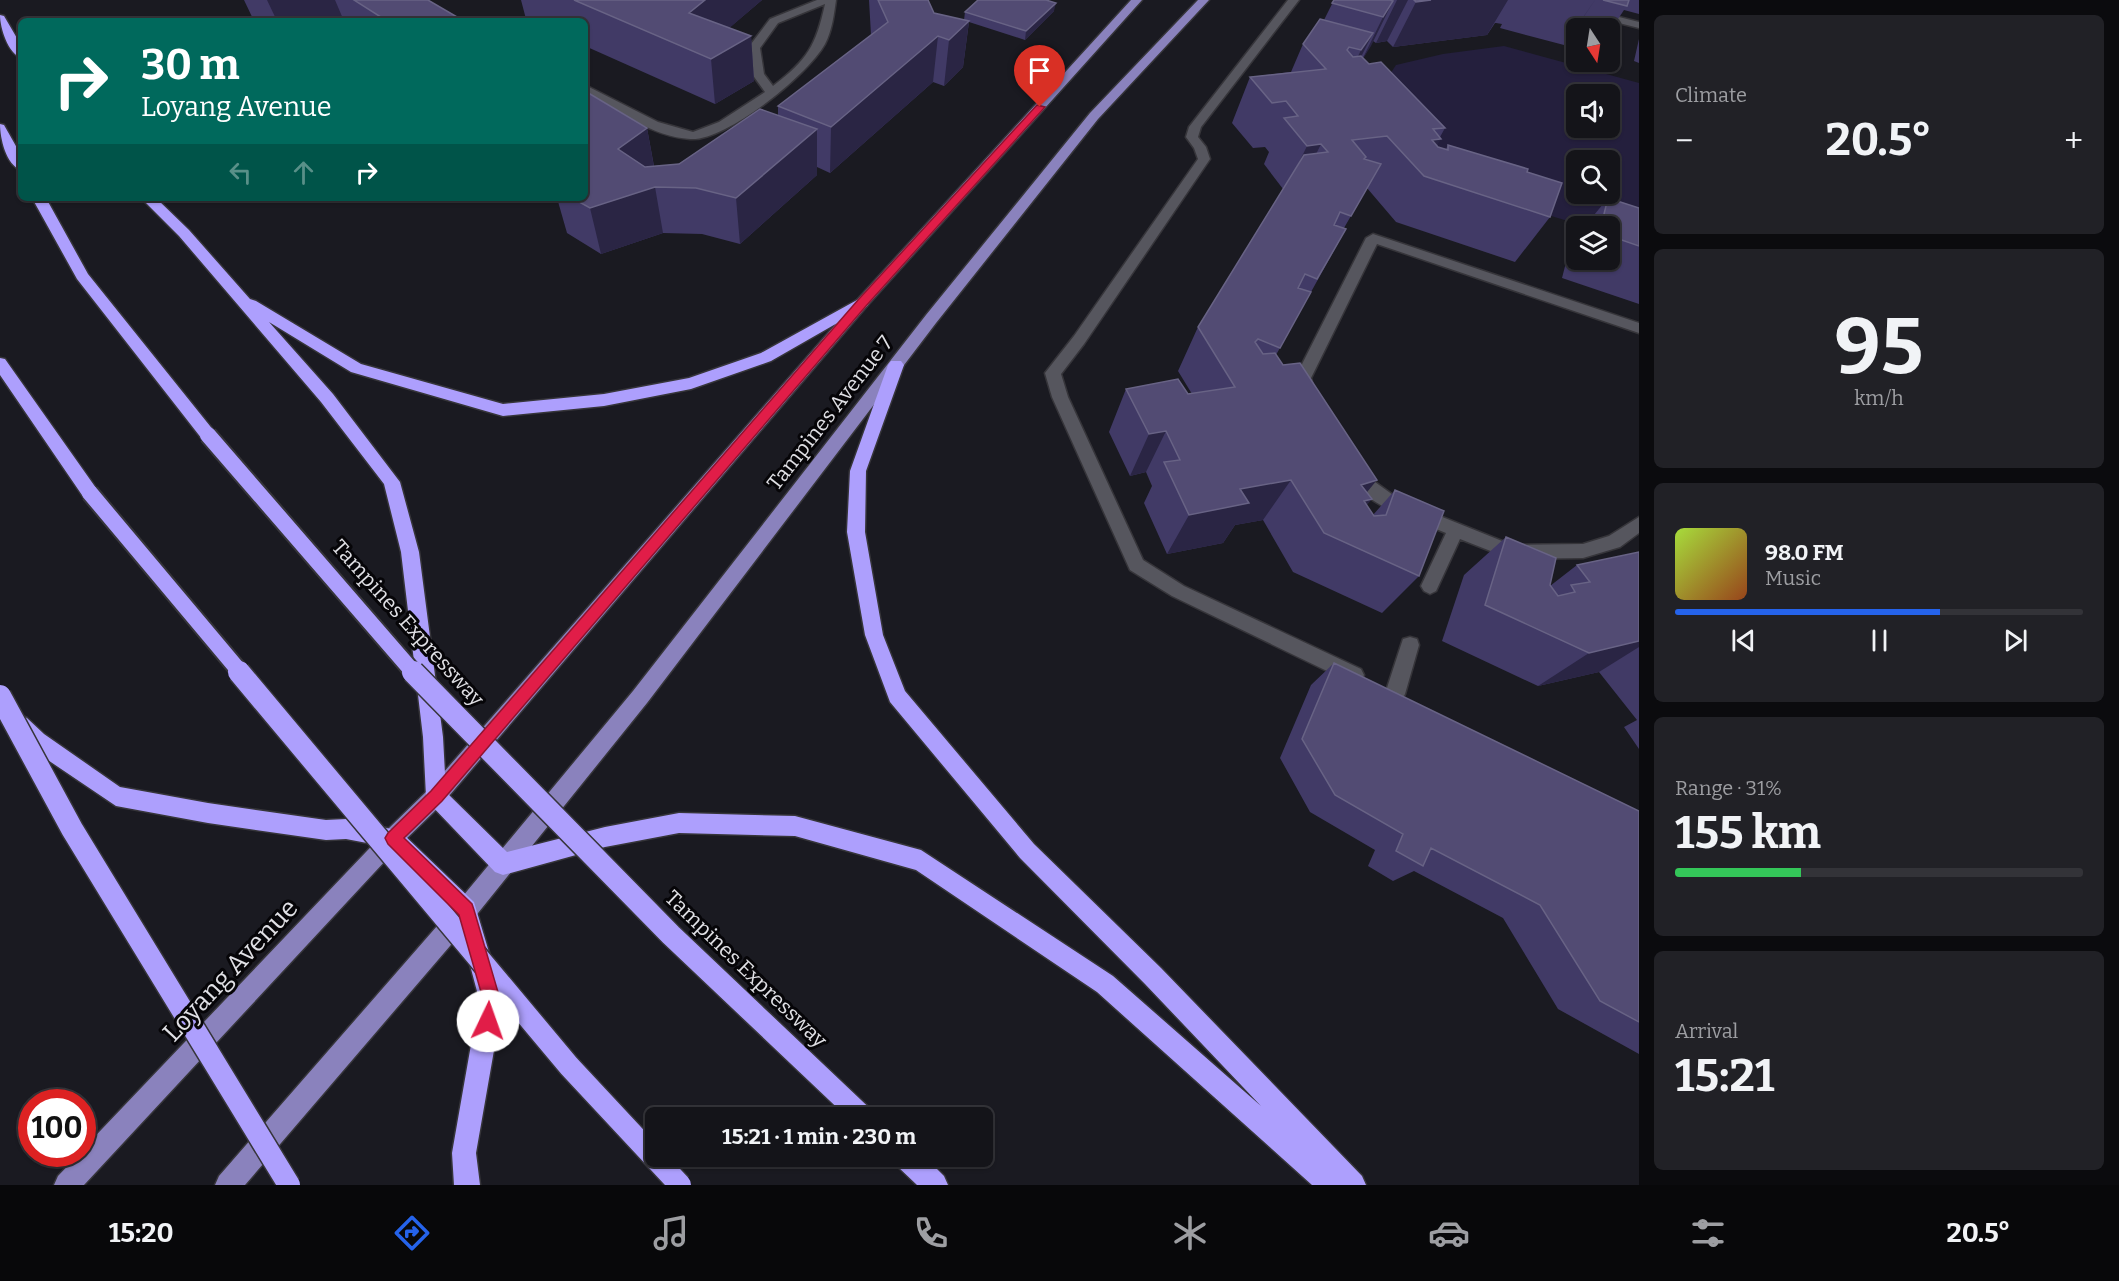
<!DOCTYPE html>
<meta charset="utf-8">
<style>
body{margin:0;font-family:Bitter,serif;background:#212126;color:#f1f3f6;height:100vh;display:flex;flex-direction:column;font-size:22px;white-space:nowrap}
*{box-sizing:border-box;margin:0}
p{font-size:20px;color:#9d9ea2}
.icon{flex:none;width:33px;height:33px;fill:none;stroke:currentColor;stroke-width:2;stroke-linecap:round;stroke-linejoin:round}
.map{position:relative;flex:1;overflow:hidden}
.drawer{display:flex;flex-direction:column;gap:15px;padding:15px;background:#0b0b0e;width:480px}
.drawer>*{flex:none}
.guide{position:absolute;left:18px;top:18px;width:570px;height:183px;border-radius:9px;box-shadow:0 2px 4px #0004,0 0 0 2px #333338;background:#00695c;color:#fff;overflow:hidden}
.needle{width:39px;rotate:168deg}
.fabs{position:absolute;left:1566px;top:18px;display:grid;gap:12px}
.fabs a{display:grid;place-items:center;width:54px;height:54px;border-radius:9px;background:#141419;box-shadow:0 2px 4px #0004,0 0 0 2px #333338;font-size:30px}
.speed{position:absolute;left:18px;top:1089px;display:flex;gap:12px;font-size:30px;font-weight:700;text-align:center}
.speed>*{display:grid;place-content:center;width:78px;height:78px;border-radius:50%;background:#141419;box-shadow:0 2px 4px #0004,0 0 0 2px #333338;line-height:1}
.speed .limit{border:9px solid #d22;background:#fff;color:#111}
.pin{position:absolute;display:grid;place-items:center;width:51px;height:51px;color:#fff;margin:-62px -26px;border-radius:50% 50% 50% 0;rotate:-45deg;box-shadow:0 0 6px #0007}
.pin .icon{rotate:45deg}
.me{position:absolute;width:66px;margin:-33px;rotate:3deg;stroke-linejoin:round;filter:drop-shadow(0 0 4px #0008)}
.turn{display:flex;align-items:center;gap:21px;height:126px;padding:0 24px;font-size:27px}
.turn .icon{width:78px;height:78px;stroke-width:2.5}
.turn b{display:block;font-size:42px;line-height:51px}
.lanes{display:flex;align-items:center;height:57px;padding:0 24px;background:#0003;justify-content:center;gap:30px;direction:ltr}
.lanes .off{opacity:.35}
.big{font-size:45px;font-weight:700;line-height:1.1}
.drawer .tile{flex:1;display:flex;flex-direction:column;justify-content:center;gap:9px;min-width:0;padding:0 21px;border-radius:9px;background:#212126}
.drawer .dial{align-items:center;gap:0}
.dial b{font-size:78px;line-height:1}
.song{display:flex;align-items:center;gap:18px}
.cover{width:72px;height:72px;border-radius:9px;background:linear-gradient(135deg,hsl(80 70% 55%),hsl(20 70% 35%))}
.played{height:6px;border-radius:3px;background:linear-gradient(90deg,#2563eb 65%,#333338 65%)}
.keys{display:flex;justify-content:space-around;direction:ltr}
.heat{display:flex;justify-content:space-between;align-items:center;font-size:33px;direction:ltr}
.charge{height:9px;border-radius:4px;background:linear-gradient(90deg,#34c759 31%,#333338 0)}
.trip{position:absolute;left:645px;top:1107px;width:348px;height:60px;border-radius:9px;background:#141419;box-shadow:0 2px 4px #0004,0 0 0 2px #333338;font-weight:700;line-height:60px;text-align:center}
.menu{display:flex;height:96px;justify-content:space-around;align-items:center;background:#08080a;color:#9d9ea2}
.menu .icon{width:42px;height:42px}
.menu .active{color:#2563eb}
.menu b{font-size:27px;color:#f1f3f6}
main{display:flex;flex:1;min-height:0}
.map>svg:first-child{display:block}
.green{fill:#241f3d;fill-rule:evenodd}
.lines{fill:none;stroke-linecap:round;stroke-linejoin:round}
.lane-casing{stroke:#36353a;stroke-width:3}
.primary-casing{stroke:#36353a;stroke-width:3}
.highway-casing{stroke:#36353a;stroke-width:3}
.lane{fill:#56565e;fill-rule:evenodd}
.primary{fill:#8a82bd;fill-rule:evenodd}
.highway{fill:#ad9ffd;fill-rule:evenodd}
.highway-bridge-far1-casing{stroke:#36353a;stroke-width:20;stroke-linecap:butt}
.highway-bridge-casing{stroke:#36353a;stroke-width:25;stroke-linecap:butt}
.highway-bridge-far1{stroke:#ad9ffd;stroke-width:16}
.highway-bridge{stroke:#ad9ffd;stroke-width:22}
.wall{fill:#413a66}
.shaded-wall{fill:#2a2544}
.building{fill:#524b73;stroke:#686385;stroke-width:1.5}
.route{fill:#e11d48;stroke:#92132f;stroke-width:1.5}
.labels{text-anchor:middle;stroke-width:6;stroke-linejoin:round;paint-order:stroke}
.street-label{font-size:21px;fill:#e0e0e5;stroke:#060508}
.near-street-label{font-size:26px;fill:#e0e0e5;stroke:#060508}
</style>
<main>
<div class="map">
<svg width="1639" height="1185" viewBox="0 0 1639 1185">
<rect width="100%" height="100%" fill="#1a1a21"/>
<!-- green -->
<path class="green" d="M1504,46L1639,83V243L1610,226H1585L1430,180L1369,106L1396,65L1443,54ZM1576,94H1610V128H1576ZM1576,160H1610V194H1576Z"/>
<g class="lines">
<defs>
<path id="lane" d="M817,0H836C834,14 832,31 825,44C808,75 725,142 690,139C653,137 617,110 585,94V85L658,122L693,132L719,122L765,92L752,74L748,48L770,19ZM825,4C816,46 807,60 773,86L764,74L760,48L778,23Z
M1288,0H1299L1201,127L1198,137L1206,147L1210,159L1084,344L1061,374L1068,397L1143,560L1184,586L1361,669L1364,675L1361,681L1354,684L1172,596L1130,570L1052,397L1045,373L1074,336L1198,159L1194,148L1186,137L1189,127Z
M1595,11L1639,22V28L1591,16V12Z
M1373,234L1639,323V333L1377,244L1311,378L1315,394L1312,398H1302L1295,378L1366,238Z
M1354,467L1360,468L1368,477L1400,500L1512,545L1583,544L1609,536L1639,517V533L1620,547L1583,558L1511,559L1460,539L1436,591L1430,594L1424,591L1421,586L1446,533C1414,520 1363,505 1346,473L1348,468Z
M1410,637L1417,639L1419,645L1405,694L1402,700L1395,703L1388,700L1385,694L1401,645L1403,639Z"/>
<path id="primary" d="M1131,0H1142L867,306L443,803L400,845L84,1185H54L58,1176L79,1154H82V1150L386,831L429,789L857,300Z
M1198,0H1209L1098,119L936,323L647,703L474,918L245,1185H215L219,1176L458,902L633,691L926,315L1090,113Z"/>
<path id="highway" d="M0,15L4,16L21,45V58C8,53 0,28 0,15Z
M0,124L4,125L21,155V170C6,165 0,138 0,124Z
M32,198H46L88,274L214,431L216,435L214,439H202L77,279Z
M141,198H156L189,230L250,299L256,301L361,364L503,404L604,394L689,378L761,353L857,300H867L869,303L867,306L771,361L691,389L604,406L503,416L351,372L269,322L333,394L400,482L419,552L443,737L446,792L507,852L605,827L679,813L795,816L921,850L1113,976L1261,1106L1145,984L1020,858L890,702L865,635L847,532L850,471L888,365L891,361H901L904,365L866,471L865,532L883,635L905,691L1034,844L1161,968L1362,1176L1366,1185H1312L1097,992L916,870L795,836L679,833L605,847L503,875L495,872L429,803L426,796L423,737L401,552L384,484L321,402L179,236Z
M0,358L5,359L96,488L98,493L96,498L90,500L84,498L0,375Z
M20,715L27,718L44,734L120,787L208,803L326,820L346,819L400,831L474,902L503,999L476,1153L480,1185H454L452,1153L479,999L457,916L388,847L346,839L326,840L208,823L116,806L30,748L13,730L10,724L13,718Z
M893,1156H924L944,1176L948,1185H917L896,1165Z"/>
</defs>
<!-- lane casing -->
<use href="#lane" class="lane-casing"/>
<!-- primary casing -->
<use href="#primary" class="primary-casing"/>
<!-- highway casing -->
<use href="#highway" class="highway-casing"/>
<!-- lane -->
<use href="#lane" class="lane"/>
<!-- primary -->
<use href="#primary" class="primary"/>
<!-- highway -->
<use href="#highway" class="highway"/>
<defs>
<path id="highway-bridge-far1" d="M208,435L414,673
M90,493L241,673"/>
<path id="highway-bridge" d="M239,672L569,1066L680,1185
M413,672L671,935L864,1118
M0,696L72,829L289,1185"/>
</defs>
<!-- highway-bridge-far1 casing -->
<use href="#highway-bridge-far1" class="highway-bridge-far1-casing"/>
<!-- highway-bridge casing -->
<use href="#highway-bridge" class="highway-bridge-casing"/>
<!-- highway-bridge-far1 -->
<use href="#highway-bridge-far1" class="highway-bridge-far1"/>
<!-- highway-bridge -->
<use href="#highway-bridge" class="highway-bridge"/>
</g>
<!-- wall -->
<path class="wall" d="M244,0H428L464,21H254Z
M521,0H762L729,28L751,36L754,81L715,104L585,46V21H530L526,19Z
M869,0H928L934,13L964,20L965,12L1054,11L1025,40L969,22L963,67L944,86L933,82L830,173L817,167V175L740,244L702,234L663,233L601,254L567,233L557,198H585L647,128L654,166L679,164L778,115V106L871,35Z
M1334,0H1639V14L1624,10L1610,31V28H1576V46L1566,43L1564,45L1500,28L1502,24L1496,23H1495L1487,35L1393,47L1387,41L1376,43L1373,41L1363,58L1369,64L1445,128L1440,137L1437,145L1438,147L1446,149L1448,145L1527,172L1550,217L1515,262L1396,222L1367,188L1344,228L1346,229L1276,355L1367,492V506L1373,515L1395,490L1419,576L1382,613L1293,572L1263,520L1235,525L1223,543L1167,554L1144,503L1152,486L1146,472L1130,476L1109,432L1126,389L1188,394H1192L1178,371L1198,327L1283,189L1264,164L1269,152L1265,147L1253,148L1232,123L1250,77L1291,72L1303,44L1324,20Z
M1639,39V63L1634,61Z
M1608,198L1639,208V304L1562,278L1571,243L1576,236V260H1610V226H1585Z
M1506,537L1550,586L1577,565L1639,552V749L1624,727L1637,720L1599,672L1538,686L1442,641L1464,575Z
M1334,663L1639,811V1054L1558,1009L1503,918L1414,871L1393,881L1368,866L1375,850L1310,812L1280,758L1311,685Z"/>
<!-- shaded-wall -->
<path class="shaded-wall" d="M267,0H335L344,21H277Z
M705,0H762L699,54L689,13Z
M1397,0H1408L1387,41L1376,43Z
M1432,0H1508L1487,35L1393,47L1416,2Z
M1595,0L1566,43L1564,45Z
M1393,1L1371,46L1361,62L1383,17Z
M1056,3L1054,11L1025,40L1026,31Z
M969,21L963,67L944,86L949,40Z
M1373,33L1350,79L1339,96L1361,50Z
M751,36L754,81L715,104L711,59Z
M938,36L933,82L830,173L831,127Z
M647,128L655,173L618,149Z
M817,129V175L740,244L736,198Z
M1441,139L1420,172L1432,140Z
M1321,144L1299,189L1285,191L1307,146Z
M655,187L663,233L601,254L590,208Z
M1166,431L1146,472L1130,476L1149,434Z
M1291,480L1263,520L1235,525L1223,543L1167,554L1189,515L1240,489Z
M1377,480L1344,520L1361,485Z
M1372,499L1339,539L1364,501Z
M1639,641V647L1599,672L1538,686L1589,653Z"/>
<!-- building -->
<path class="building" d="M354,0H428L464,21H387Z
M574,0H705L689,13L751,36L711,59Z
M878,0H928L934,13L969,21L949,40L938,36L831,127L778,106L888,22Z
M978,0H1046L1056,3L1026,31L965,12Z
M1334,0H1390L1393,1L1383,17L1332,3Z
M1414,0H1431L1416,2Z
M1603,0H1629L1627,6Z
M1320,19L1373,33L1361,50L1349,47L1347,50L1353,57L1361,56L1369,64L1381,62L1445,128L1433,129L1441,139L1432,140L1438,147L1448,150V145L1528,169L1527,172L1562,183L1550,217L1424,176L1387,136L1352,140L1366,157L1364,159L1381,164L1351,216L1340,212L1334,225L1346,229L1317,279L1305,274L1298,288L1311,292L1280,348L1258,339L1255,342L1263,354L1275,353L1283,365L1300,363L1377,480L1361,485L1372,499L1364,501L1374,516L1386,515L1395,490L1444,511L1419,576L1324,533L1291,480L1240,489L1249,503L1189,515L1164,462L1180,460L1166,431L1149,434L1126,389L1178,379L1188,394L1235,387L1198,327L1304,155L1328,152L1321,144L1307,146L1284,118L1298,116L1286,101L1272,103L1250,77L1326,69L1303,44Z
M585,91L647,128L618,149L645,167L679,164L760,109L817,129L736,198L696,188L655,187L590,208L572,198H585Z
M1608,198L1639,208V246L1610,236V226H1601Z
M1506,537L1556,558L1550,585L1558,596L1575,592L1571,585L1590,582L1577,565L1639,552V641L1589,653L1485,605Z
M1334,663L1639,811V1022L1600,1001L1540,905L1431,848L1423,866L1396,851L1403,834L1335,795L1302,739Z"/>
<!-- route -->
<path class="route" d="M1037,105L1045,107L866,306L442,801L404,838L472,904L474,910L500,999L494,1027L488,1030L481,1027L479,1021L483,999L459,915L388,844L385,838L388,833L431,791L858,300Z"/>
<g class="labels">
<!-- street labels -->
<g class="street-label">
<text transform="translate(830 413) rotate(-52)" y="7">Tampines Avenue 7</text>
<text transform="translate(408 623) rotate(48)" y="7">Tampines Expressway</text>
<text transform="translate(746 969) rotate(44)" y="7">Tampines Expressway</text>
</g>
<!-- near-street labels -->
<g class="near-street-label">
<text transform="translate(230 970) rotate(-47)" y="9">Loyang Avenue</text>
</g>
</g>
</svg>
<div class="fabs">
<a><svg class="needle" viewBox="-14 -14 28 28"><path d="M0-13l5 13h-10z" fill="#e53935"/><path d="M0 13l5-13h-10z" fill="#9d9ea2"/></svg></a>
<a><svg class="icon" aria-label="sound" viewBox="0 0 24 24"><path d="M4 9h4l5-4v14l-5-4H4zM17 9q2 3 0 6"/></svg></a>
<a><svg class="icon" aria-label="search" viewBox="0 0 24 24"><circle cx="10" cy="10" r="6"/><path d="M15 15l6 6"/></svg></a>
<a><svg class="icon" aria-label="layers" viewBox="0 0 24 24"><path d="M12 4l9 5-9 5-9-5zM3 14l9 5 9-5"/></svg></a>
</div>
<div class="speed"><div class="limit">100</div></div>
<div class="pin" style="left:1040px;top:107px;background:#d93025"><svg class="icon" aria-label="arrive" viewBox="0 0 24 24"><path d="M6 21V4h12l-3 4 3 4H6"/></svg></div>
<svg class="me" style="left:488px;top:1021px" viewBox="-20 -20 40 40"><circle r="19" fill="#fff"/><path d="M0-13L10 11 0 6-10 11z" fill="#e11d48"/></svg>
<div class="trip">15:21 · 1 min · 230 m</div>
<div class="guide">
<div class="turn"><svg class="icon" aria-label="right" viewBox="0 0 24 24"><path d="M7 20v-9h11M14 6l5 5-5 5"/></svg><div><b>30 m</b>Loyang Avenue</div></div>
<div class="lanes"><svg class="icon off" aria-label="left" viewBox="0 0 24 24"><path d="M17 20v-9H6M10 6l-5 5 5 5"/></svg><svg class="icon off" aria-label="ahead" viewBox="0 0 24 24"><path d="M12 20V5M6 11l6-6 6 6"/></svg><svg class="icon" aria-label="right" viewBox="0 0 24 24"><path d="M7 20v-9h11M14 6l5 5-5 5"/></svg></div>
</div>
</div>
<section class="drawer">
<div class="tile"><p>Climate</p>
<div class="heat"><a>−</a><b class="big">20.5°</b><a>+</a></div>
</div>
<div class="tile dial"><b>95</b><p>km/h</p></div>
<div class="tile">
<div class="song"><i class="cover"></i><div><b>98.0 FM</b><p>Music</p></div></div>
<div class="played"></div>
<div class="keys"><svg class="icon" aria-label="previous" viewBox="0 0 24 24"><path d="M18 5L8 12l10 7zM5 5v14"/></svg><svg class="icon" aria-label="pause" viewBox="0 0 24 24"><path d="M8 5v14M16 5v14"/></svg><svg class="icon" aria-label="next" viewBox="0 0 24 24"><path d="M6 5l10 7-10 7zM19 5v14"/></svg></div>
</div>
<div class="tile"><p>Range · 31%</p><b class="big">155 km</b><div class="charge"></div></div>
<div class="tile"><p>Arrival</p><b class="big">15:21</b></div>
</section>
</main>
<nav class="menu">
<b>15:20</b>
<svg class="icon active" aria-label="directions" viewBox="0 0 24 24"><path d="M12 3l9 9-9 9-9-9zM9 14v-3h6M13 9l2 2-2 2"/></svg>
<svg class="icon" aria-label="music" viewBox="0 0 24 24"><path d="M9 18V5l10-2v13"/><circle cx="6" cy="18" r="3"/><circle cx="16" cy="16" r="3"/></svg>
<svg class="icon" aria-label="phone" viewBox="0 0 24 24"><path d="M5 4h4l2 5-3 2q2 4 5 5l2-3 5 2v4C11 20 4 13 5 4z"/></svg>
<svg class="icon" aria-label="climate" viewBox="0 0 24 24"><path d="M12 3v18M4 7l16 10M4 17L20 7"/></svg>
<svg class="icon" aria-label="car" viewBox="0 0 24 24"><path d="M5 17H2v-5l4-1 3-4h7l3 4 3 1v5h-3M9 17h6M6 11h13"/><circle cx="7" cy="17" r="2"/><circle cx="17" cy="17" r="2"/></svg>
<svg class="icon" aria-label="filters" viewBox="0 0 24 24"><path d="M4 7h16M4 17h16"/><circle cx="9" cy="7" r="2"/><circle cx="15" cy="17" r="2"/></svg>
<b>20.5°</b>
</nav>
